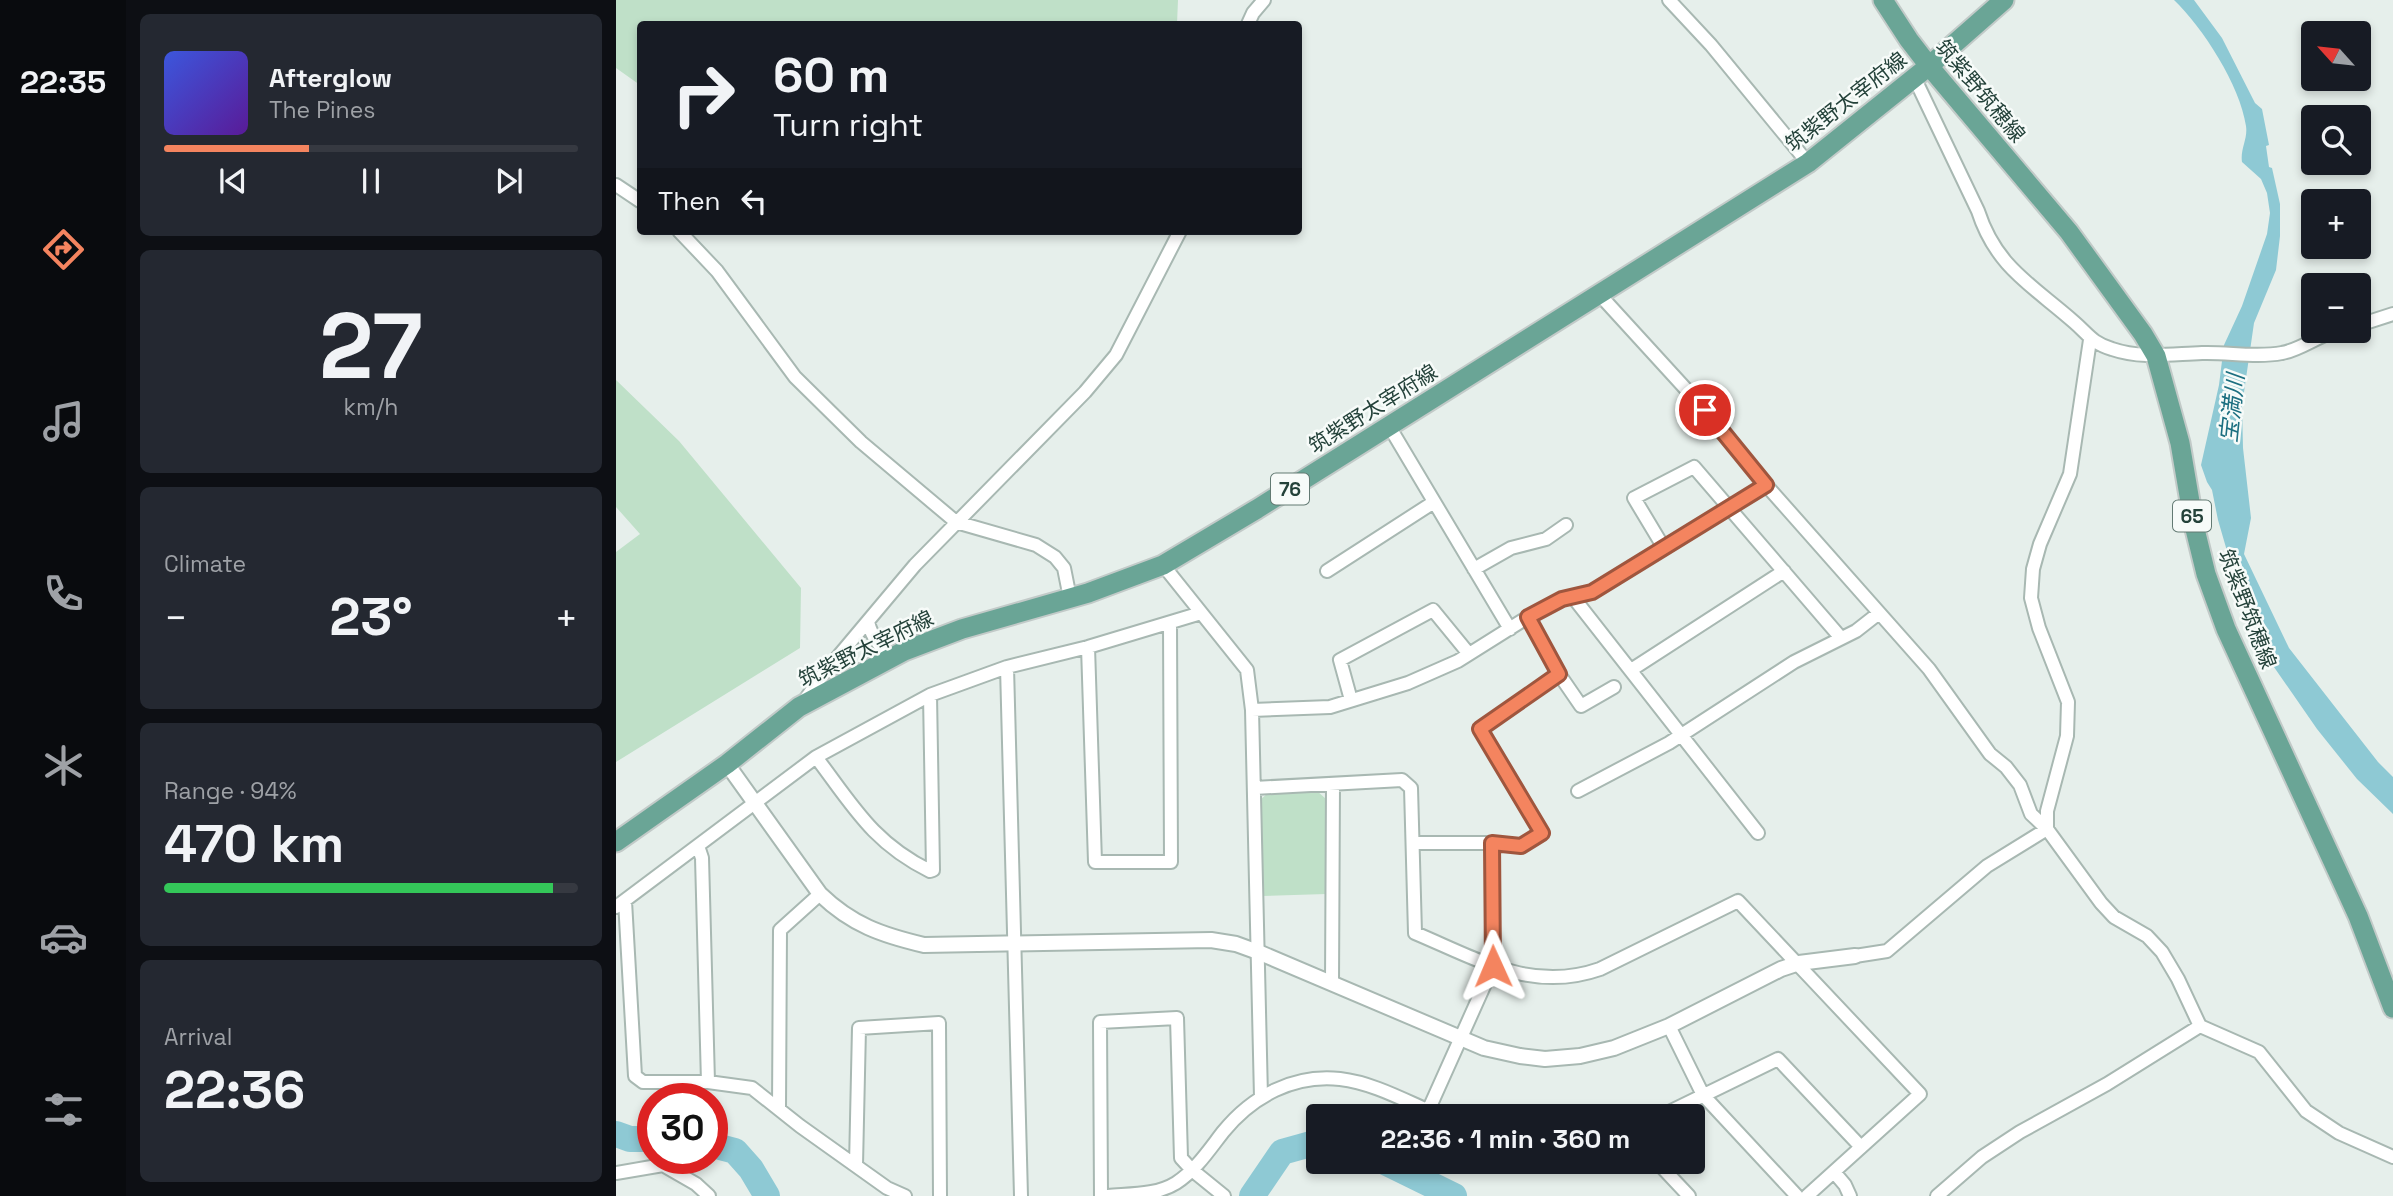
<!DOCTYPE html>
<meta charset="utf-8">
<style>
body{margin:0;font-family:"Space Grotesk","Noto Sans JP",sans-serif;background:#242831;color:#f1f3f6;height:100vh;display:flex;flex-direction:column;font-size:26px;white-space:nowrap}
*{box-sizing:border-box;margin:0}
p{font-size:23px;color:#9ea1a6}
.icon{flex:none;width:38px;height:38px;fill:none;stroke:currentColor;stroke-width:2;stroke-linecap:round;stroke-linejoin:round}
.map{position:relative;flex:1;overflow:hidden}
.drawer{display:flex;flex-direction:column;gap:14px;padding:14px;background:#0d0f14;width:490px}
.drawer>*{flex:none}
.hud{position:absolute;left:21px;top:21px;width:665px;height:214px;border-radius:7px;box-shadow:0 4px 10px #0003;background:#171b24;color:#f1f3f6;overflow:hidden}
.needle{width:46px;rotate:297deg}
.fabs{position:absolute;left:1685px;top:21px;display:grid;gap:14px}
.fabs a{display:grid;place-items:center;width:70px;height:70px;border-radius:7px;background:#171b24;box-shadow:0 4px 10px #0003;font-size:35px}
.speed{position:absolute;left:21px;top:1083px;display:flex;gap:14px;font-size:35px;font-weight:700;text-align:center}
.speed>*{display:grid;place-content:center;width:91px;height:91px;border-radius:50%;background:#171b24;box-shadow:0 4px 10px #0003;line-height:1}
.speed .limit{border:10px solid #d22;background:#fff;color:#111}
.pin{position:absolute;display:grid;place-items:center;width:60px;height:60px;color:#fff;margin:-30px;border:4px solid #fff;border-radius:50%;box-shadow:0 2px 7px #0007}
.me{position:absolute;width:77px;margin:-38px;rotate:359deg;stroke-linejoin:round;filter:drop-shadow(0 0 5px #0008)}
.turn{display:flex;align-items:center;gap:24px;height:147px;padding:0 21px;font-size:32px}
.turn .icon{width:91px;height:91px;stroke-width:2.5}
.turn b{display:block;font-size:49px;line-height:60px}
.then{display:flex;align-items:center;height:66px;padding:0 21px;background:#0003;gap:14px;font-size:26px}
.big{font-size:52px;font-weight:600;line-height:1.1}
.drawer .widget{flex:1;display:flex;flex-direction:column;justify-content:center;gap:10px;min-width:0;padding:0 24px;border-radius:10px;background:#242831}
.drawer .dial{align-items:center;gap:0}
.dial b{font-size:91px;line-height:1}
.song{display:flex;align-items:center;gap:21px}
.cover{width:84px;height:84px;border-radius:10px;background:linear-gradient(135deg,hsl(230 70% 55%),hsl(270 70% 35%))}
.played{height:7px;border-radius:4px;background:linear-gradient(90deg,#f4845f 35%,#363941 35%)}
.keys{display:flex;justify-content:space-around;direction:ltr}
.heat{display:flex;justify-content:space-between;align-items:center;font-size:38px;direction:ltr}
.charge{height:10px;border-radius:5px;background:linear-gradient(90deg,#34c759 94%,#363941 0)}
.trip{position:absolute;left:690px;top:1104px;width:399px;height:70px;border-radius:7px;background:#171b24;box-shadow:0 4px 10px #0003;font-weight:600;line-height:70px;text-align:center}
main{display:flex;flex:1;min-height:0}
.tabs{display:flex;flex-direction:column;width:126px;justify-content:space-around;align-items:center;background:#090b0e;color:#9ea1a6}
.tabs .icon{width:49px;height:49px}
.tabs .on{color:#f4845f}
.tabs b{font-size:32px;color:#f1f3f6}
.map>svg:first-child{display:block}
.green{fill:#bfe0c8}
.water{fill:#8ec9d4}
.lines{fill:none;stroke-linecap:round;stroke-linejoin:round}
.river{stroke:#8ec9d4;stroke-width:26}
.minor-casing{stroke:#a8b8b2;stroke-width:16}
.tertiary-casing{stroke:#a8b8b2;stroke-width:18}
.primary-casing{stroke:#c2cac8;stroke-width:23}
.minor{stroke:#fff;stroke-width:12}
.tertiary{stroke:#fff;stroke-width:14}
.primary{stroke:#6aa596;stroke-width:19}
.route-casing{stroke:#9f563e;stroke-width:18}
.route{stroke:#f4845f;stroke-width:12}
.labels{text-anchor:middle;stroke-width:5;stroke-linejoin:round;paint-order:stroke}
.shield{fill:#f7fbf9;stroke:#637a73;stroke-width:2}
.shield-label{font-size:19px;font-weight:bold;fill:#24423a}
.street-label{font-size:21px;fill:#24423a;stroke:#f7fbf9}
.water-label{font-size:23px;font-style:italic;fill:#1c6f80;stroke:#f7fbf9}
</style>
<main>
<nav class="tabs">
<b>22:35</b>
<svg class="icon on" aria-label="directions" viewBox="0 0 24 24"><path d="M12 3l9 9-9 9-9-9zM9 14v-3h6M13 9l2 2-2 2"/></svg>
<svg class="icon" aria-label="music" viewBox="0 0 24 24"><path d="M9 18V5l10-2v13"/><circle cx="6" cy="18" r="3"/><circle cx="16" cy="16" r="3"/></svg>
<svg class="icon" aria-label="phone" viewBox="0 0 24 24"><path d="M5 4h4l2 5-3 2q2 4 5 5l2-3 5 2v4C11 20 4 13 5 4z"/></svg>
<svg class="icon" aria-label="climate" viewBox="0 0 24 24"><path d="M12 3v18M4 7l16 10M4 17L20 7"/></svg>
<svg class="icon" aria-label="car" viewBox="0 0 24 24"><path d="M5 17H2v-5l4-1 3-4h7l3 4 3 1v5h-3M9 17h6M6 11h13"/><circle cx="7" cy="17" r="2"/><circle cx="17" cy="17" r="2"/></svg>
<svg class="icon" aria-label="filters" viewBox="0 0 24 24"><path d="M4 7h16M4 17h16"/><circle cx="9" cy="7" r="2"/><circle cx="15" cy="17" r="2"/></svg>
</nav>
<section class="drawer">
<div class="widget">
<div class="song"><i class="cover"></i><div><b>Afterglow</b><p>The Pines</p></div></div>
<div class="played"></div>
<div class="keys"><svg class="icon" aria-label="previous" viewBox="0 0 24 24"><path d="M18 5L8 12l10 7zM5 5v14"/></svg><svg class="icon" aria-label="pause" viewBox="0 0 24 24"><path d="M8 5v14M16 5v14"/></svg><svg class="icon" aria-label="next" viewBox="0 0 24 24"><path d="M6 5l10 7-10 7zM19 5v14"/></svg></div>
</div>
<div class="widget dial"><b>27</b><p>km/h</p></div>
<div class="widget"><p>Climate</p>
<div class="heat"><a>−</a><b class="big">23°</b><a>+</a></div>
</div>
<div class="widget"><p>Range · 94%</p><b class="big">470 km</b><div class="charge"></div></div>
<div class="widget"><p>Arrival</p><b class="big">22:36</b></div>
</section>
<div class="map">
<svg width="1777" height="1196" viewBox="0 0 1777 1196">
<rect width="100%" height="100%" fill="#e6efeb"/>
<!-- green -->
<path class="green" d="M0,0H562L561,24H24V85L0,68Z
M0,380L63,441L185,588L184,648L0,762V552L24,534L0,507Z
M701,791L710,799V894L645,896L644,800L652,793Z"/>
<!-- water -->
<path class="water" d="M1558,0H1578L1606,38L1639,103L1646,109L1653,145L1650,146L1653,167L1656,168L1664,204V236L1660,270L1638,323L1626,406L1627,448L1635,518L1628,554L1673,648L1762,762L1777,777V814L1741,779L1701,729L1651,657L1611,551L1602,520L1596,490L1591,482L1585,465L1603,385L1608,345L1626,306L1651,234L1654,213L1651,193L1645,179L1626,162C1624,149 1632,139 1630,126C1624,85 1587,28 1558,0Z"/>
<g class="lines">
<!-- river -->
<path class="river" d="M0,1134L14,1139H37
M96,1145L119,1151L135,1169L151,1196
M769,1162L838,1196
M636,1196L666,1152L702,1142"/>
<defs>
<path id="minor" d="M1053,0L1095,45L1192,163
M632,24L637,13L648,0
M1298,77L1362,211C1380,267 1416,285 1458,322C1472,334 1476,343 1496,349C1525,359 1555,354 1586,353C1612,352 1640,358 1666,353C1684,350 1701,336 1720,331
M0,185L24,201
M63,231L101,271L179,377L245,442L340,522L420,545L439,557L448,568L454,598
M983,294L1089,410L1150,485L1313,669L1374,754L1390,767L1404,785L1415,814L1431,829L1485,903L1498,917L1531,936L1546,952L1562,979L1584,1026L1643,1052L1690,1111L1723,1133L1777,1157
M1743,325L1777,314
M773,426L894,629
M1048,548L1018,498L1078,467L1225,638
M547,565L631,670L636,710L645,1097
M858,569L895,548L930,539L950,525
M711,571L818,502
M957,597L1142,833
M912,617L943,674L965,706L998,687
M252,622C256,637 264,649 278,657
M472,647L479,862H555L554,623
M391,667L405,1196
M1015,670L1168,571
M189,700L205,677L299,565L469,392L500,355L564,231
M735,700L724,660L817,610L853,654
M636,710L714,707L792,683L842,661L912,617L946,599L976,592L1150,485
M200,757C237,806 257,843 314,871L317,870L314,695
M638,788L786,780L795,788L799,933C861,959 916,993 984,969L1122,901L1304,1094L1191,1196
M962,791L1053,743L1178,662L1240,631L1263,613
M1431,829V811L1451,736L1452,702L1423,628L1415,598L1417,569L1424,544L1454,474L1474,340
M797,843H876L877,966L812,1111
M876,843L905,846L926,833L864,729L943,674
M82,846L86,858L92,1082
M9,901L19,1076L27,1082H92L136,1088L184,1126L271,1188L289,1196
M0,907L200,757L314,695L391,667L472,647L585,613
M1239,956L1271,951L1371,866L1431,829
M716,982L717,784
M1053,1026L1087,1095L1181,1196
M163,1109L164,930L204,894
M1045,1116L1162,1059L1245,1147
M1041,1162L1073,1196
M240,1165L243,1028L323,1023L324,1196
M1218,1172L1229,1185L1234,1196
M0,1173L47,1165L80,1184L93,1196
M485,1196L484,1022L561,1018L565,1158L576,1170L608,1196
M492,1196C515,1194 541,1195 560,1183C580,1170 593,1150 607,1132C636,1096 678,1074 724,1079C759,1083 793,1103 825,1116
M1321,1196L1366,1157L1404,1132L1491,1084L1584,1026"/>
<path id="tertiary" d="M111,764L204,894C236,925 266,935 308,945L595,940L620,944L642,952L868,1048L904,1056L929,1059L964,1056L998,1048L1053,1026L1165,969L1183,963L1239,956"/>
<path id="primary" d="M1267,0L1293,40L1313,66L1453,232L1527,334L1540,356L1564,443L1578,525L1590,574L1610,629L1742,916L1777,1008
M0,842L111,764L183,707L288,651L346,629L472,593L547,565L641,509L1192,163L1313,66L1388,0"/>
</defs>
<!-- minor casing -->
<use href="#minor" class="minor-casing"/>
<!-- tertiary casing -->
<use href="#tertiary" class="tertiary-casing"/>
<!-- primary casing -->
<use href="#primary" class="primary-casing"/>
<!-- minor -->
<use href="#minor" class="minor"/>
<!-- tertiary -->
<use href="#tertiary" class="tertiary"/>
<!-- primary -->
<use href="#primary" class="primary"/>
</g>
<g class="lines">
<defs>
<path id="route" d="M877,966L876,843L905,846L926,833L864,729L943,674L912,617L946,599L976,592L1150,485L1089,410"/>
</defs>
<!-- route casing -->
<use href="#route" class="route-casing"/>
<!-- route -->
<use href="#route" class="route"/>
</g>
<g class="labels">
<!-- shield labels -->
<g class="shield">
<rect x="655" y="473.5" width="38" height="31" rx="5"/>
<rect x="1557" y="500.5" width="38" height="31" rx="5"/>
</g>
<g class="shield-label">
<text x="674" y="496">76</text>
<text x="1576" y="523">65</text>
</g>
<!-- street labels -->
<g class="street-label">
<text transform="translate(1364 91) rotate(50)" y="7">筑紫野筑穂線</text>
<text transform="translate(1230 102) rotate(-38)" y="7">筑紫野太宰府線</text>
<text transform="translate(757 409) rotate(-32)" y="7">筑紫野太宰府線</text>
<text transform="translate(1631 609) rotate(69)" y="7">筑紫野筑穂線</text>
<text transform="translate(250 649) rotate(-26)" y="7">筑紫野太宰府線</text>
</g>
<!-- water labels -->
<g class="water-label">
<text transform="translate(1616 408) rotate(-84)" y="8">宝満川</text>
</g>
</g>
</svg>
<div class="fabs">
<a><svg class="needle" viewBox="-14 -14 28 28"><path d="M0-13l5 13h-10z" fill="#e53935"/><path d="M0 13l5-13h-10z" fill="#9ea1a6"/></svg></a>
<a><svg class="icon" aria-label="search" viewBox="0 0 24 24"><circle cx="10" cy="10" r="6"/><path d="M15 15l6 6"/></svg></a>
<a>+</a>
<a>−</a>
</div>
<div class="speed"><div class="limit">30</div></div>
<div class="pin" style="left:1089px;top:410px;background:#d93025"><svg class="icon" aria-label="arrive" viewBox="0 0 24 24"><path d="M6 21V4h12l-3 4 3 4H6"/></svg></div>
<svg class="me" style="left:877px;top:966px" viewBox="-20 -20 40 40"><path d="M0-17L14 15 0 8-14 15z" fill="#f4845f" stroke="#fff" stroke-width="4"/></svg>
<div class="trip">22:36 · 1 min · 360 m</div>
<div class="hud">
<div class="turn"><svg class="icon" aria-label="right" viewBox="0 0 24 24"><path d="M7 20v-9h11M14 6l5 5-5 5"/></svg><div><b>60 m</b>Turn right</div></div>
<div class="then">Then<svg class="icon" aria-label="left" viewBox="0 0 24 24"><path d="M17 20v-9H6M10 6l-5 5 5 5"/></svg></div>
</div>
</div>
</main>
